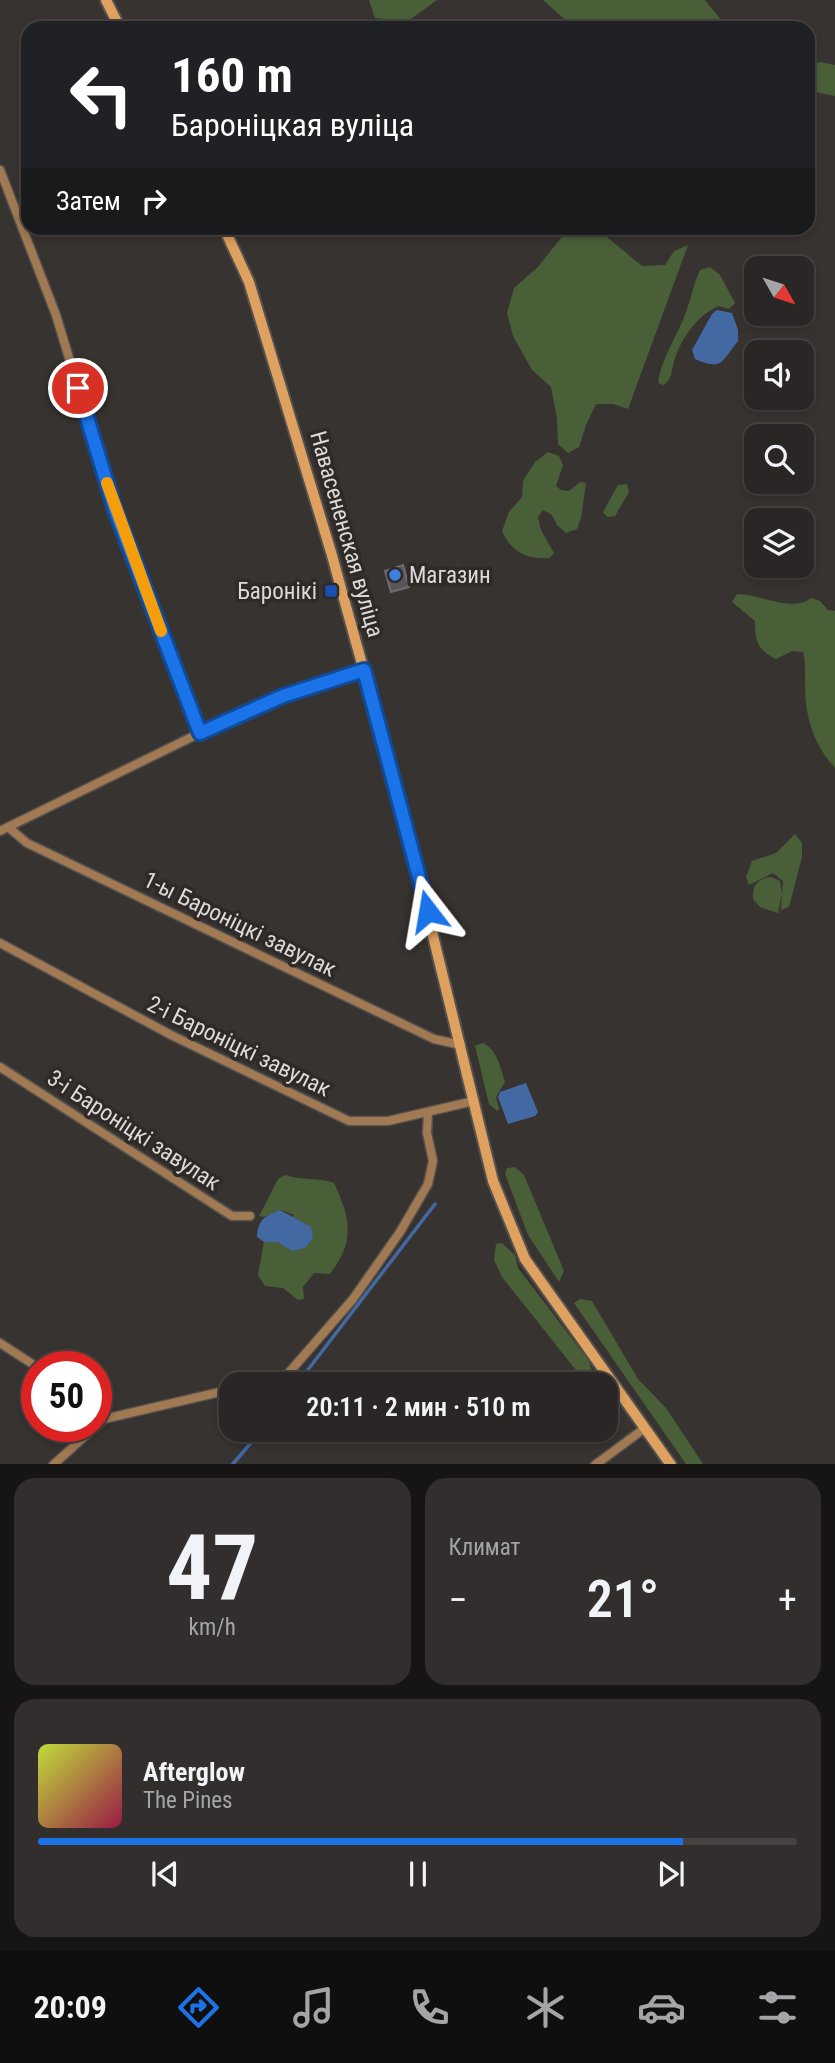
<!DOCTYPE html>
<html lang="ru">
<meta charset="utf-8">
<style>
body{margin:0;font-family:"Roboto Condensed",sans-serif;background:#312e2d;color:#f1f3f6;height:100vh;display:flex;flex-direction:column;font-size:26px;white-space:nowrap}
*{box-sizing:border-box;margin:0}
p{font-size:23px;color:#a5a5a7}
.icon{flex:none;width:38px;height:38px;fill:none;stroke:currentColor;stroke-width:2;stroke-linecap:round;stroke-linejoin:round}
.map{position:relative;height:1464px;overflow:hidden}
.details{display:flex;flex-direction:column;gap:14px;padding:14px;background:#171514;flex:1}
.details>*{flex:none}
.top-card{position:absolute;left:21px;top:21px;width:794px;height:214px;border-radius:21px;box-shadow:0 4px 10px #0003,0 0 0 2px #454342;background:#202124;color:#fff;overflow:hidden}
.needle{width:46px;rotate:129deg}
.controls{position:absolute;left:744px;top:256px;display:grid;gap:14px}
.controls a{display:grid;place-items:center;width:70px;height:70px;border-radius:14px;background:#292625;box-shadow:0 4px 10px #0003,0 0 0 2px #454342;font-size:35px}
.speed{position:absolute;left:21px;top:1351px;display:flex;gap:14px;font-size:35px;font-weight:700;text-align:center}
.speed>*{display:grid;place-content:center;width:91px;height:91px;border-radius:50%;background:#292625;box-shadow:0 4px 10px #0003,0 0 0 2px #454342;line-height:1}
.speed .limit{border:10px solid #d22;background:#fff;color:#111}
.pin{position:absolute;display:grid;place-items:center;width:60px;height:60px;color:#fff;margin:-30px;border:4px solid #fff;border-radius:50%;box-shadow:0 2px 7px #0007}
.me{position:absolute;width:77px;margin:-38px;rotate:346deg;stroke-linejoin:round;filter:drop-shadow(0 0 5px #0008)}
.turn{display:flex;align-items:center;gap:24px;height:147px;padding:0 35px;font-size:32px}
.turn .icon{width:91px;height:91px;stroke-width:2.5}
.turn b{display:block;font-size:49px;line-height:60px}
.then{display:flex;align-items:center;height:66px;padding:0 35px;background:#0003;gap:14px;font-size:26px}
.big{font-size:52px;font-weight:600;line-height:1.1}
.details .tile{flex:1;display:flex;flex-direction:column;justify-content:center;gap:10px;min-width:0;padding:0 24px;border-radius:21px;background:#312e2d}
.details .dial{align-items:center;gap:0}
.dial b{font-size:91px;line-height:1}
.song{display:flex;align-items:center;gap:21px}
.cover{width:84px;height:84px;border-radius:10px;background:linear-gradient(135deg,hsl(70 70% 55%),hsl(340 70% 35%))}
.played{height:7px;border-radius:4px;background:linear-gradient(90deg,#1a73e8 85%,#454342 85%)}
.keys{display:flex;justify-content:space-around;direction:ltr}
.heat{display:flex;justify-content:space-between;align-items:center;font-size:38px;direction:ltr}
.details .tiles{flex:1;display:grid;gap:14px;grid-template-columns:1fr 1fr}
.tile:last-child{grid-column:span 2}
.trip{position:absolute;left:219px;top:1372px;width:399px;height:70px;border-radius:21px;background:#292625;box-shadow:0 4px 10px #0003,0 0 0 2px #454342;font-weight:600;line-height:70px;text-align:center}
.dock{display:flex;height:112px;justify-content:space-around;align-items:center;background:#100f0f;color:#a5a5a7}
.dock .icon{width:49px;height:49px}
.dock .current{color:#1a73e8}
.dock b{font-size:32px;color:#f1f3f6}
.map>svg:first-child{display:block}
.green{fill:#495f38}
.water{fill:#4369a3}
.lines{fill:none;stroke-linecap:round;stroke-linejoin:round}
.stream{stroke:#4369a3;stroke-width:3.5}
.building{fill:#585558;stroke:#6f6b6f;stroke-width:2}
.minor-casing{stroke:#55514f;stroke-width:11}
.secondary-casing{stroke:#55514f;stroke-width:14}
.minor{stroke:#a17a53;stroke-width:8}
.secondary{stroke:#dea15f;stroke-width:10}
.route-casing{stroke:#114b97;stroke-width:18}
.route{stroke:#1a73e8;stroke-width:12}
.slow{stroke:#f59e0b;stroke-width:12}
.shop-dot{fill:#3f7fe0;stroke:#2d2a27;stroke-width:2.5}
.transit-dot{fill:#1a4fb4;stroke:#2d2a27;stroke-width:2.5}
.labels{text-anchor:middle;stroke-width:7;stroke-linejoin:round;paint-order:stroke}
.street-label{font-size:23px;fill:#dddad9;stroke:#2d2a27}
.poi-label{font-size:23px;fill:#dddad9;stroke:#2d2a27;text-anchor:start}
</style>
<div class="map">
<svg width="835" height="1465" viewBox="0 0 835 1465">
<rect width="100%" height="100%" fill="#373331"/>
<!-- green -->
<path class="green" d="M369,0H437L408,21L375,18Z
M543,0H705L722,21L749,28H574Z
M820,62L835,65V96L815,92L809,87V65Z
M596,228L642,266L665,265L674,251L688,245L628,409L613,404H596L586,425L579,447L568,453L558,444L557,418L551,387L532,370L513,336L507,313L514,288L538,267L568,229Z
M710,267L720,275L735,303L729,309L718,306C696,317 682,337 674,361C671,372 673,377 664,385L658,383C661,359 678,335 686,312C691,298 694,283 700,270Z
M548,452L559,456L563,465L556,486L561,490L569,491L580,482L586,483L581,518L577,529L566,533L557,525L552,515L543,510L538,517L541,530L554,553L550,558C527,560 512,553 502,531L509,512L522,497L523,481L535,462Z
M627,484L629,492L615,516L607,517L603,512L618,485Z
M737,594C760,594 792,613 811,598L820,601L828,610L835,611V768C814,745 805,717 805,685C805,674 806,664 803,652L792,651L776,659C757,650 755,640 755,621L732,602Z
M795,834L802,843V857L789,907L781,910L783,881L773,873L749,885L746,877L752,861L776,853Z
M771,877L780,881L782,894L778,913L760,907L753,899C752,886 758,878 771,877Z
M483,1043C498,1051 500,1067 505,1082L496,1097L499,1109L497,1111L489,1104L475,1046Z
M515,1167L524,1175L564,1271L559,1282L528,1235L505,1174L507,1168Z
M285,1175C302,1181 318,1177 334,1183C351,1219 355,1241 330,1274L314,1273L303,1287L304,1299L298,1300L283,1288L265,1286L258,1275L264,1242H278L294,1215L281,1210L264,1217L259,1216L278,1179Z
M502,1243L515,1255L518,1268L589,1361L593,1375L583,1379L502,1277L494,1260L496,1244Z
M580,1299L592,1301L638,1379L666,1408L703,1464H686L574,1303Z"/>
<!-- water -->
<path class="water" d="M717,310L732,313L738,330V341C721,362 723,371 695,359L692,350L712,314Z
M526,1083L538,1112L535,1116L508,1124L498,1097L500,1092Z
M280,1210L311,1227L313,1238L305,1248L292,1251L278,1242H264L257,1237C258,1219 265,1216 280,1210Z"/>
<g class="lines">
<!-- stream -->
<path class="stream" d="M297,1384L435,1204
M232,1465L262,1430"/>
</g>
<!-- building -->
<path class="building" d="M403,565L409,587L391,592L385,571Z"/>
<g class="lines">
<defs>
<path id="minor" d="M0,170L56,315L115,510L200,733
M8,827L27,843L434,1039L461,1045
M0,831L200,733L283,696L364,670
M0,943L171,1035L349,1121H388L474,1101
M0,1067L232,1216H250
M0,1343L37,1367
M279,1384L353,1299L400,1232L428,1184L433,1161L427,1133L428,1112
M53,1465L104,1419L220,1392H231
M595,1465L645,1428"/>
<path id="secondary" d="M106,0L120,28
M224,228L249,282L331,552L401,805L493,1181L525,1259L671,1465"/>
</defs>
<!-- minor casing -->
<use href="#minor" class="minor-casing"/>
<!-- secondary casing -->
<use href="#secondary" class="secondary-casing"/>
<!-- minor -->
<use href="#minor" class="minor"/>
<!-- secondary -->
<use href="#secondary" class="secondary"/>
</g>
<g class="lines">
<defs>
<path id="route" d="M78,388L115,510L200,733L283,696L364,670L428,911"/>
</defs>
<!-- route casing -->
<use href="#route" class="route-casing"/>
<!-- route -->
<use href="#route" class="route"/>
<!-- slow -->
<path class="slow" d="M107,483L161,631"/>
</g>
<!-- markers -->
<circle class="shop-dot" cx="395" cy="575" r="7"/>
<rect class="transit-dot" x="324" y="584" width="14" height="14" rx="3.5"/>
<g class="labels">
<!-- street labels -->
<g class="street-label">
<text transform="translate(347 534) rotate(74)" y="8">Навасененская вуліца</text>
<text transform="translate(240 924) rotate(26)" y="8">1-ы Бароніцкі завулак</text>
<text transform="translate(239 1046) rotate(26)" y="8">2-і Бароніцкі завулак</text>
<text transform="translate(134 1130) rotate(33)" y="8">3-і Бароніцкі завулак</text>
</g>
<!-- poi labels -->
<g class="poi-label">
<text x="409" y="583">Магазин</text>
<text x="317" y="599" text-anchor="end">Баронікі</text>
</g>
</g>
</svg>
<div class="controls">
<a><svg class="needle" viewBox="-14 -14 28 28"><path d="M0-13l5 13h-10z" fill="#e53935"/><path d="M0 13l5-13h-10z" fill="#a5a5a7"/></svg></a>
<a><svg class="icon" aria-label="sound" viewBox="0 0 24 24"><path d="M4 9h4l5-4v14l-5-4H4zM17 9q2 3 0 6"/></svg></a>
<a><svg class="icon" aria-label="search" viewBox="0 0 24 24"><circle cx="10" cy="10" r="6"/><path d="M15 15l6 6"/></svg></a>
<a><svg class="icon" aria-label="layers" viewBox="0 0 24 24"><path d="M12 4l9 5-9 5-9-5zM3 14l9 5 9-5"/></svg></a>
</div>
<div class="speed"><div class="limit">50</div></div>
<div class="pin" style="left:78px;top:388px;background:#d93025"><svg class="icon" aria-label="arrive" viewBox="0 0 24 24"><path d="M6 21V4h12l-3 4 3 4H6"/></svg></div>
<svg class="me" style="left:428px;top:911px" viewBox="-20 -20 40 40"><path d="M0-17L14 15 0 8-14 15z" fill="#1a73e8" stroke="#fff" stroke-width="4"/></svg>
<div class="trip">20:11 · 2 мин · 510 m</div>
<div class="top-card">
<div class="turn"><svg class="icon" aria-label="left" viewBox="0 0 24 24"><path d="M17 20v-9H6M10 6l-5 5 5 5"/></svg><div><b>160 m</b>Бароніцкая вуліца</div></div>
<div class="then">Затем<svg class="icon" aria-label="right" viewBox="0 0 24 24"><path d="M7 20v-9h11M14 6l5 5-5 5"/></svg></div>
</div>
</div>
<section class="details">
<div class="tiles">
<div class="tile dial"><b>47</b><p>km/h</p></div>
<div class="tile"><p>Климат</p>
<div class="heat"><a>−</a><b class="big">21°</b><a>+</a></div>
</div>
<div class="tile">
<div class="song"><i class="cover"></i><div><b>Afterglow</b><p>The Pines</p></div></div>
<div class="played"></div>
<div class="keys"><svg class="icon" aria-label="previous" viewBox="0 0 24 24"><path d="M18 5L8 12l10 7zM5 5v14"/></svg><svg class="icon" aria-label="pause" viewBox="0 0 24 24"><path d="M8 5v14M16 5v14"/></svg><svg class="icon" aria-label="next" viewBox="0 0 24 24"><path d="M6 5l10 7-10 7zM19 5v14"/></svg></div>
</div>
</div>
</section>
<nav class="dock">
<b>20:09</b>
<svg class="icon current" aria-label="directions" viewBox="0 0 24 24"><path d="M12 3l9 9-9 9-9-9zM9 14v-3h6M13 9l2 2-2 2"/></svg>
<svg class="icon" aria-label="music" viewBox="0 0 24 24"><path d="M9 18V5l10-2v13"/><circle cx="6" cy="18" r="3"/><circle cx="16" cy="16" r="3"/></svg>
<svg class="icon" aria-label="phone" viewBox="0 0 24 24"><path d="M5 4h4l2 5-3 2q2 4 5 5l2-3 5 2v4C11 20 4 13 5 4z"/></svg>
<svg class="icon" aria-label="climate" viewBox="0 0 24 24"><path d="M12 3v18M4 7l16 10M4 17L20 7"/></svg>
<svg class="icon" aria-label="car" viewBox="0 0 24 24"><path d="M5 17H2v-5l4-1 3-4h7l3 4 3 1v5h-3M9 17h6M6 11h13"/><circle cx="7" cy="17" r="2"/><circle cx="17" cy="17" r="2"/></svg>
<svg class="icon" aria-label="filters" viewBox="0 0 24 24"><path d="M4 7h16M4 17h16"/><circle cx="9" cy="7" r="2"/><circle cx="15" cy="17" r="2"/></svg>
</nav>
